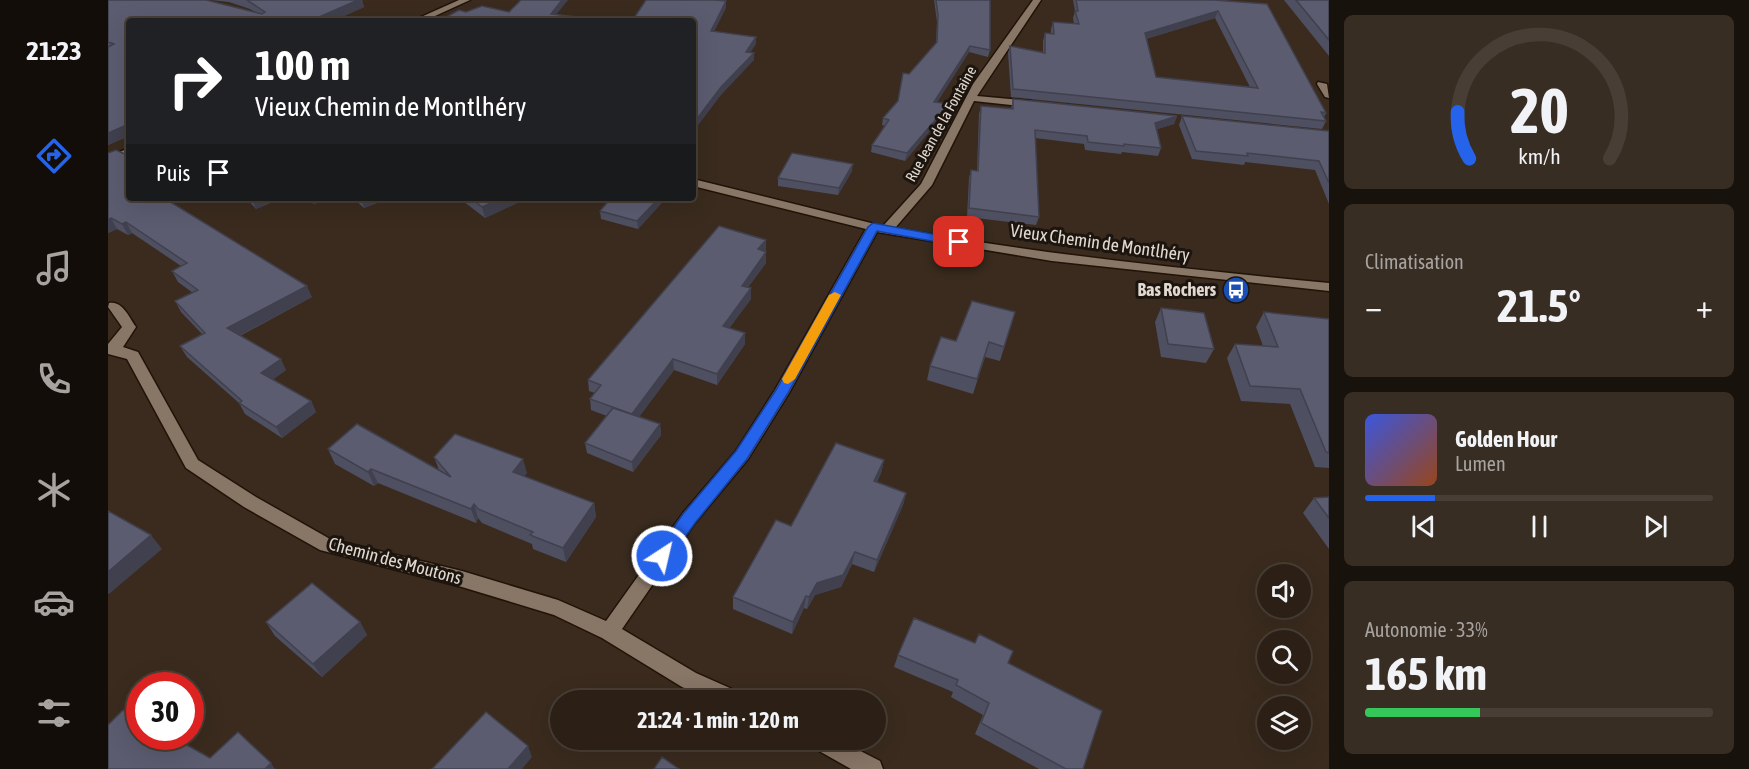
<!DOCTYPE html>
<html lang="fr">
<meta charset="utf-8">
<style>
body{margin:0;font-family:"Asap Condensed",sans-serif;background:#382d23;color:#f1f3f6;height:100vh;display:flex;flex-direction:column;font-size:22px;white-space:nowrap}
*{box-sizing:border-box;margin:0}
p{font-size:20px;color:#a6a3a1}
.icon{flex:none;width:33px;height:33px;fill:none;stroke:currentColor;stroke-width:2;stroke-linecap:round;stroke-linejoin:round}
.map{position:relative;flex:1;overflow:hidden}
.sheet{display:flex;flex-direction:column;gap:15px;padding:15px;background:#18120c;width:420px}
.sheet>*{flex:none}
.guide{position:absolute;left:18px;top:18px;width:570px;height:183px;border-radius:6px;box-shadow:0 6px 24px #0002,0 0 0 2px #483e35;background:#202124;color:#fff;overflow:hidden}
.tools{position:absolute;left:1149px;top:564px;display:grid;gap:12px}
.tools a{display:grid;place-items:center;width:54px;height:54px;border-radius:50%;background:#2c2016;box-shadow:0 6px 24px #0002,0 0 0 2px #483e35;font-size:30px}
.speed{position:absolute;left:18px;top:672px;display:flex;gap:12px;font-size:30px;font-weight:700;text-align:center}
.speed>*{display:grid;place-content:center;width:78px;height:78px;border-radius:50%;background:#2c2016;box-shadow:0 6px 24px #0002,0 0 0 2px #483e35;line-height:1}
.speed .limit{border:9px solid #d22;background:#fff;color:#111}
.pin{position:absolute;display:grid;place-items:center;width:51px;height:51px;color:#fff;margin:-26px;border-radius:12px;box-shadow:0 3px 9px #0006}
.me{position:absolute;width:66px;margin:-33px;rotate:35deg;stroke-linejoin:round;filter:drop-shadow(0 0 4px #0008)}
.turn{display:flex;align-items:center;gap:21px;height:126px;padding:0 30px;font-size:27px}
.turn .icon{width:78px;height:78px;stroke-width:2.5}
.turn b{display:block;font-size:42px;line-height:51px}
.then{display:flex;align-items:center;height:57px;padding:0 30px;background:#0003;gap:12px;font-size:22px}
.big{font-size:45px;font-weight:700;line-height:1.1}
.sheet .widget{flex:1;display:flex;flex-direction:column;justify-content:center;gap:9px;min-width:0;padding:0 21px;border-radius:9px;background:#382d23}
.sheet .dial{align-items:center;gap:0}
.dial svg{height:156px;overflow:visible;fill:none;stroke:#483e35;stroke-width:7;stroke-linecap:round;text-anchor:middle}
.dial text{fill:#f1f3f6;stroke:none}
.song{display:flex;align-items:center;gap:18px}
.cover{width:72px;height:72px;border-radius:9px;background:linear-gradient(135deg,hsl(230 70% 55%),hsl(20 70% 35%))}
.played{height:6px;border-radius:3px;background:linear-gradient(90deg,#2563eb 20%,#483e35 20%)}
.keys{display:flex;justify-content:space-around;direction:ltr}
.heat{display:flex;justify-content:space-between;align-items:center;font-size:33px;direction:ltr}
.charge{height:9px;border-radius:4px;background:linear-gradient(90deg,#34c759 33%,#483e35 0)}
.trip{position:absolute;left:442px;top:690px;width:336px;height:60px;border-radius:30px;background:#2c2016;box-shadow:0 6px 24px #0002,0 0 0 2px #483e35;font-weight:700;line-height:60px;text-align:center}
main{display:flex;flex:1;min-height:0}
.tab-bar{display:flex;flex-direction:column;width:108px;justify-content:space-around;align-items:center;background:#120d09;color:#a6a3a1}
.tab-bar .icon{width:42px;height:42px}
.tab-bar .active{color:#2563eb}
.tab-bar b{font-size:27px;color:#f1f3f6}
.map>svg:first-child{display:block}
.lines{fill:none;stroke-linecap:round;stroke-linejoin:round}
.minor-casing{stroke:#211307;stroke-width:3}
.minor{fill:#887667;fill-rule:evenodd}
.wall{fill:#4e4f60;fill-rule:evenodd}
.shaded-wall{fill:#40404e}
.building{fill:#5b5c70;stroke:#40404e;stroke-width:1.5;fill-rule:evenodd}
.route{fill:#2563eb;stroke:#184099;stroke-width:1.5}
.slow{fill:#f59e0b}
.labels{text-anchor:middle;stroke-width:6;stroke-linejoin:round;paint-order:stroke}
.far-street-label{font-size:15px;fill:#e1d8cf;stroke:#1c150f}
.street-label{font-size:18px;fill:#e1d8cf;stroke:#1c150f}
.poi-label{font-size:18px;font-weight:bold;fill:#e1d8cf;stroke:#1c150f;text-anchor:end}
</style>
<main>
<nav class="tab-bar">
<b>21:23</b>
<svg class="icon active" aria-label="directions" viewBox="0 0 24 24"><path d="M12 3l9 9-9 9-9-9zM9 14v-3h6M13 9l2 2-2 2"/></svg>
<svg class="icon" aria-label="music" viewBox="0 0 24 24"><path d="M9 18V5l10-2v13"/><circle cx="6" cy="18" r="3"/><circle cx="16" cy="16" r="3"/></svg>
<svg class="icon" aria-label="phone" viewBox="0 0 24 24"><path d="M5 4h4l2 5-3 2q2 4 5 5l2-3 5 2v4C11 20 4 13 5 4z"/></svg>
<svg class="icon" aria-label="climate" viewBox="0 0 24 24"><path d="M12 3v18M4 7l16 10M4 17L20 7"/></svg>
<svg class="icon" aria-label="car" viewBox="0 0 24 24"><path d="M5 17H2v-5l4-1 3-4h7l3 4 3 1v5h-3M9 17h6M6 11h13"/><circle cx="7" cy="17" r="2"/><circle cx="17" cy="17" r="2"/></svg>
<svg class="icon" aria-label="filters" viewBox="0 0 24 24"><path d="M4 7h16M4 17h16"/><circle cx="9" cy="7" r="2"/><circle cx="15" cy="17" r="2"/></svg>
</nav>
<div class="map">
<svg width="1221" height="769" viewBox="0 0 1221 769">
<rect width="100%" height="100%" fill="#3a2b1e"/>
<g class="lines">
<defs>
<path id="minor" d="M351,0H362L316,21H304Z
M925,0H933L869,96L923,101L928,104L923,107L866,101L824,185L787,228C931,254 1076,269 1221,283V291L944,261L769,232L681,393L640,459L587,523L514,629L588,673L633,693L636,700H605L574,687L494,638L446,615L354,587L212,550L136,507L78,468L19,359L0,354V344L14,327L0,307L1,303C14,300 21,317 28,327L15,347L30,352L90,460L148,497L222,539L354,571L450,600L498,621L575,513L628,451L667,390L758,229L585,186V179L775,226L813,184L865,84Z
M1210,82L1219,84L1221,98L1217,97L1209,84Z
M21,148V155L0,164V157Z
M700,740H731L772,761L775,769H743L704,747Z"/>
</defs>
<!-- minor casing -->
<use href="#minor" class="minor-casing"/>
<!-- minor -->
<use href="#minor" class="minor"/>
</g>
<!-- wall -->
<path class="wall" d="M0,0L149,13L142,9L121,2L104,0H254L256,7L225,21H21V136L0,145Z
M826,0H882V50L880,57L861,52L829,102L839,110L797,161L763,152L764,145L777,126L774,125L775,118L790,101L801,74L828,43L829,22Z
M965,0H1106L1218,113L1216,117L1218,121L1214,129L903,97L900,53L902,46L935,52V41L937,33L943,34V29L945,22L966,24L965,18L967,11ZM1107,18L1142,87L1048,77L1038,39Z
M1176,0H1221V56Z
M905,99L1069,116L1066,124L1049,129L1053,148L1050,156L1014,152L1013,154L977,150L976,144L927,138L931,217L928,225L859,217L861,178L863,170H869L871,114L873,106L903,109Z
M1074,116L1221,131V204L1207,170L1137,162L1136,165L1084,159L1071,125Z
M0,153L21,198L204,297L132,336L178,370L165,379L203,401L208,412L174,438L137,414L131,403L79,357L72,346L94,334L73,312L67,301L85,293L70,282L64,271L73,266L24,233L20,235L9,229L0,233Z
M744,171L730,195L670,186V178Z
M138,198H174L148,209Z
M200,198H221L206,204Z
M245,198H282L256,208Z
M351,198H420L377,218Z
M503,198H558L530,229L493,219L492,211Z
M658,240V250L657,252H658V263L640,287L643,288V299L621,328L637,344L609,385L566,370L531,417L552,424L553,435L525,472L479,453L477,443L499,416L483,410L482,399L487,393L481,391L480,380Z
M1053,308L1106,349L1098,363L1053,357L1047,322Z
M907,312L892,361L877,357L865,394L819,380L822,366L848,341Z
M1156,312L1221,319V468L1207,467L1182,404L1133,401L1119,358L1127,344L1155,346L1148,327Z
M220,449L331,470L326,457L419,473L416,476L486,503L488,517L458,562L425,549L424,544L374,523L370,518L368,523L270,483L266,486L227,464Z
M776,460L773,473L769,482L798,493L795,505L766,572L744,564L733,587L707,595L699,609L696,608L684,634L625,609V597L683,526Z
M1221,497V549L1195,513L1206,498Z
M158,622H252L259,635L214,677L167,636Z
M790,655L900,663L975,769H931L867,734L875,715L843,697L845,692L786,667Z"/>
<!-- shaded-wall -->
<path class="shaded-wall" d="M250,0H254L256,7L225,21H202Z
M454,0H460L443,21V14Z
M618,1V8L603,38V31Z
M1110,11L1107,18L1034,40L1037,33Z
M648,37V44L638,59V52Z
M862,46L861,52L825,109L826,102Z
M646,53V60L613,95L585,132V124L613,87Z
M841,104L839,110L797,161L799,153Z
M1069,116L1066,124L1044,131L1047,123Z
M21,124V136L0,145V133Z
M745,164L744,171L730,195L731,188Z
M145,198H174L148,209L144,198Z
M204,198H221L206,204Z
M253,198H282L256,208Z
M394,198H420L377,218L374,207Z
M551,198H558L530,229L529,221Z
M3,218L9,229L0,233V220Z
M18,222L24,233L20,235L14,224Z
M658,240V250L649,260L650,249Z
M658,252V263L634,296V286Z
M199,286L204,297L125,339L119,328Z
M643,288V299L615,337V326Z
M637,333V344L609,385V374Z
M173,359L178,370L159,384L153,373Z
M565,359L566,370L525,425L524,414Z
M203,401L208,412L174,438L168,427Z
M552,424L553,435L525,472L524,462Z
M415,459L419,473L408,486L405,472Z
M776,460L773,473L763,494L766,481Z
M263,469L270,483L266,486L260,472Z
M798,493L795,505L766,572L769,560Z
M486,503L488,517L458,562L455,548Z
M366,504L370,518L368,523L363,509Z
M43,535L54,549L1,594L0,593V572Z
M747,552L744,564L733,587L707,595L699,609L701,597L709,583Z
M698,596L696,608L684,634L685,622Z
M252,622L259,635L214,677L205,664Z
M420,746L424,757L414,769H400Z
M163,763L167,769H157Z"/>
<!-- building -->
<path class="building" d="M0,0H98L154,14L157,12L139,0H250L202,21H21V124L0,133V47L6,44L0,42Z
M413,0H454L443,14L504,21H331L351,10L358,12L374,6L401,12Z
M538,0H607L618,1L603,31L648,37L638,52L646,53L613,87L585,124V21H524Z
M828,0H882V50L862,46L826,102L841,104L799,153L764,145L781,120L775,118L790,101L795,73L801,74L829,42L830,15Z
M968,0H1106L1159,4L1218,113L1213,112L1218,121L905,89L902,46L937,53V33L946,34L945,22L971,24L967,11H970ZM1110,11L1150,88L1048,77L1037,33Z
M1188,0H1221V40Z
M905,99L1069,116L1047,123L1053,148L1016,144V146L980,142L979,136L927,130L931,217L861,208L863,170L870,171L873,106L905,109Z
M1074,116L1221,131V183L1211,161L1139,153L1140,156L1088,151Z
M8,150L21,156V198H56L199,286L119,328L173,359L153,373L203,401L168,427L131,403L134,401L72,346L97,333L67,301L90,290L64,271L79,263L18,222L14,224L3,218L0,220V153Z
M684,153L745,164L731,188L670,178Z
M363,198H394L374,207Z
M503,198H551L529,221L492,211Z
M611,226L658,240L650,249L658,252L634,286L643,288L615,326L637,333L609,374L565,359L524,414L482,399L493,385L480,380Z
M864,301L907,312L896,347L881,342L869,379L822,366L833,337L848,341Z
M1053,308L1096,313L1106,349L1060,344Z
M1156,312L1221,319V453L1218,452L1192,389L1142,386L1127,344L1170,347Z
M505,408L552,424L524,462L477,443Z
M249,424L343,477L326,457L347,434L415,459L405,472L486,503L455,548L422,535L425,532L370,509L366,504L363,509L263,469L260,472L220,449Z
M728,443L776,460L766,481L798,493L769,560L747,552L735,575L709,583L701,597L698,596L685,622L625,597L668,520L683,526Z
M1221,497V518L1206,498Z
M0,511L43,535L0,572Z
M204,583L252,622L205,664L158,622Z
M806,618L867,643L871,634L905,651L900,663L994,711L975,769H958L873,723L881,703L848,685L850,680L790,655Z
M15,710L32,719V736H63L102,758L130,732L163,763L157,769H0V725Z
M378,712L420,746L400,769H324Z
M554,757L571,769H546Z"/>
<!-- route -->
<path class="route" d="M765,223L851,239L857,242L851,246L769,231L680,393L639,459L587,523L560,561L554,563L549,561L546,556L549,551L575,514L628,451L668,390L760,227Z"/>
<!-- slow -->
<path class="slow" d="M727,292L733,295L687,379L680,384L676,383L674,379L721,295Z"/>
<!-- icons -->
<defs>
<symbol id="bus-disc" viewBox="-11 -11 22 22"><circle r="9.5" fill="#1a4fb4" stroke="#1c150f"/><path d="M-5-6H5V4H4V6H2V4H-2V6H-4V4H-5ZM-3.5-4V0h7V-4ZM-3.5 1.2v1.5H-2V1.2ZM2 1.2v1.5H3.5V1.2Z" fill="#fff"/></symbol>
</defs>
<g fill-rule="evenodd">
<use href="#bus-disc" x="1113" y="275" width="30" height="30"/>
</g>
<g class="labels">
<!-- far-street labels -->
<g class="far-street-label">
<text transform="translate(833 124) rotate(-61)" y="5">Rue Jean de la Fontaine</text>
</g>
<!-- street labels -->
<g class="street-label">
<text transform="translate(992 243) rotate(8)" y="6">Vieux Chemin de Montlhéry</text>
<text transform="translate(287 561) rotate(15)" y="6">Chemin des Moutons</text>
</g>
<!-- poi labels -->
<g class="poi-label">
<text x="1108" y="296">Bas Rochers</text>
</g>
</g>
</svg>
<div class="tools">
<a><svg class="icon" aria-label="sound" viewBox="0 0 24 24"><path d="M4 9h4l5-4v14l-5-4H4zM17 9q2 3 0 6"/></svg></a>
<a><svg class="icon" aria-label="search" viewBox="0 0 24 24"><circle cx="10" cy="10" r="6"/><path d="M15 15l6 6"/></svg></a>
<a><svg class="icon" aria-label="layers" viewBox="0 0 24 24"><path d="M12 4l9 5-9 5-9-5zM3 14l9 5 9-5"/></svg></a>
</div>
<div class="speed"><div class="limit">30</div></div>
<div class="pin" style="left:851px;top:242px;background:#d93025"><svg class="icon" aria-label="arrive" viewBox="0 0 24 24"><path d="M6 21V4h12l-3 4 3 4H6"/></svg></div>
<svg class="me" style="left:554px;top:556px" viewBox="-20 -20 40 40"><circle r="17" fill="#2563eb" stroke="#fff" stroke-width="3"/><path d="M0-11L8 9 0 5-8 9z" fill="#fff"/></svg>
<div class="trip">21:24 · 1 min · 120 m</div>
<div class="guide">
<div class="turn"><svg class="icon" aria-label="right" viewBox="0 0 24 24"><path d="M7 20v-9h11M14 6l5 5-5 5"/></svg><div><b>100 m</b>Vieux Chemin de Montlhéry</div></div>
<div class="then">Puis<svg class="icon" aria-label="arrive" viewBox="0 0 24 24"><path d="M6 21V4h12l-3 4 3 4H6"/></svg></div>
</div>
</div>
<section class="sheet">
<div class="widget dial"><svg viewBox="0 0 100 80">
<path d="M14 69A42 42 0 1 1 86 69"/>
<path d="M14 69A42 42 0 0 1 8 45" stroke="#2563eb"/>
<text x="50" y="56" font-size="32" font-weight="700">20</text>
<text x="50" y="72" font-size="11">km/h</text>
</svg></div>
<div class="widget"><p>Climatisation</p>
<div class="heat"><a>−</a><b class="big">21.5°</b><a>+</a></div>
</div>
<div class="widget">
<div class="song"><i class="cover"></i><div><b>Golden Hour</b><p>Lumen</p></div></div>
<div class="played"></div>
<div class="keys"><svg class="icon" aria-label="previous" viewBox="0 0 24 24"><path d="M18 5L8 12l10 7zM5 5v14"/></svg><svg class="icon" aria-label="pause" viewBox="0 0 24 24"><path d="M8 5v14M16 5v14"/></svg><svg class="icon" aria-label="next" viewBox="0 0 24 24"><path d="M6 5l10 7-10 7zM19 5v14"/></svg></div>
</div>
<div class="widget"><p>Autonomie · 33%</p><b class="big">165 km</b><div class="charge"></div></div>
</section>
</main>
